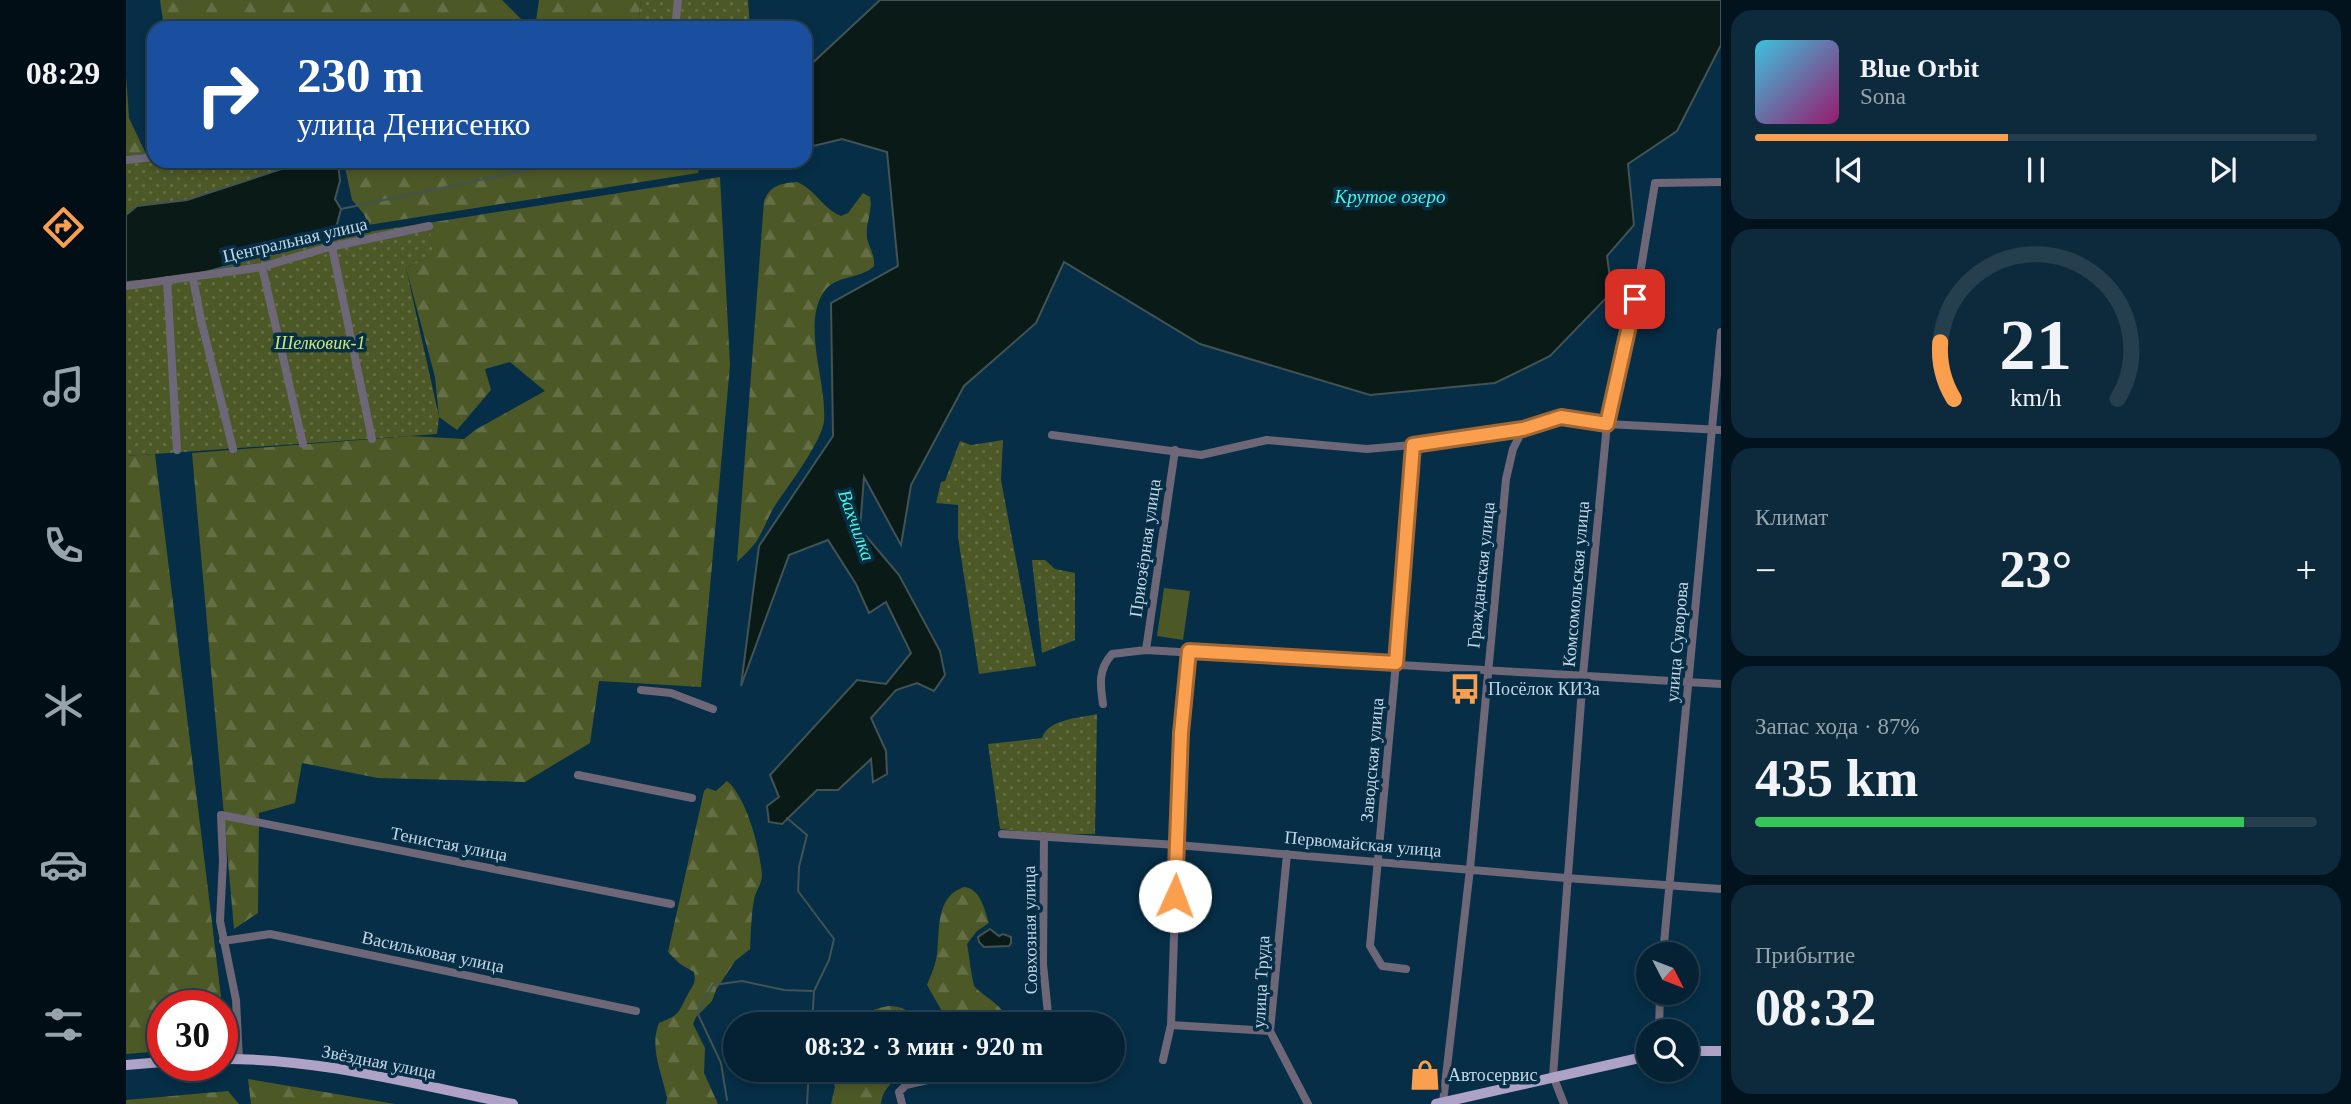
<!DOCTYPE html>
<html lang="ru">
<meta charset="utf-8">
<style>
body{margin:0;font-family:Georgia,serif;background:#0d2a3c;color:#f1f3f6;height:100vh;display:flex;flex-direction:column;font-size:26px;white-space:nowrap}
*{box-sizing:border-box;margin:0}
p{font-size:23px;color:#97a4ac}
.icon{flex:none;width:38px;height:38px;fill:none;stroke:currentColor;stroke-width:2;stroke-linecap:round;stroke-linejoin:round}
.map{position:relative;flex:1;overflow:hidden}
.details{display:flex;flex-direction:column;gap:10px;padding:10px;background:#02131d;width:630px}
.details>*{flex:none}
.banner{position:absolute;left:21px;top:21px;width:665px;height:147px;border-radius:21px;box-shadow:0 4px 10px #0003,0 0 0 2px #253f4f;background:#1a4fa0;color:#fff;overflow:hidden}
.needle{width:46px;rotate:132deg}
.fabs{position:absolute;left:1510px;top:942px;display:grid;gap:14px}
.fabs a{display:grid;place-items:center;width:63px;height:63px;border-radius:50%;background:#042234;box-shadow:0 4px 10px #0003,0 0 0 2px #253f4f;font-size:35px}
.speed{position:absolute;left:21px;top:990px;display:flex;gap:14px;font-size:35px;font-weight:700;text-align:center}
.speed>*{display:grid;place-content:center;width:91px;height:91px;border-radius:50%;background:#042234;box-shadow:0 4px 10px #0003,0 0 0 2px #253f4f;line-height:1}
.speed .limit{border:10px solid #d22;background:#fff;color:#111}
.pin{position:absolute;display:grid;place-items:center;width:60px;height:60px;color:#fff;margin:-30px;border-radius:14px;box-shadow:0 4px 10px #0006}
.me{position:absolute;width:77px;margin:-38px;rotate:2deg;stroke-linejoin:round;filter:drop-shadow(0 0 5px #0008)}
.turn{display:flex;align-items:center;gap:24px;height:147px;padding:0 35px;font-size:32px}
.turn .icon{width:91px;height:91px;stroke-width:2.5}
.turn b{display:block;font-size:49px;line-height:60px}
.big{font-size:52px;font-weight:600;line-height:1.1}
.details .card{flex:1;display:flex;flex-direction:column;justify-content:center;gap:10px;min-width:0;padding:0 24px;border-radius:21px;background:#0d2a3c}
.details .dial{align-items:center;gap:0}
.dial svg{height:182px;overflow:visible;fill:none;stroke:#253f4f;stroke-width:7;stroke-linecap:round;text-anchor:middle}
.dial text{fill:#f1f3f6;stroke:none}
.song{display:flex;align-items:center;gap:21px}
.cover{width:84px;height:84px;border-radius:10px;background:linear-gradient(135deg,hsl(190 70% 55%),hsl(320 70% 35%))}
.played{height:7px;border-radius:4px;background:linear-gradient(90deg,#fa9f4e 45%,#253f4f 45%)}
.keys{display:flex;justify-content:space-around;direction:ltr}
.heat{display:flex;justify-content:space-between;align-items:center;font-size:38px;direction:ltr}
.charge{height:10px;border-radius:5px;background:linear-gradient(90deg,#34c759 87%,#253f4f 0)}
.trip{position:absolute;left:597px;top:1012px;width:402px;height:70px;border-radius:35px;background:#042234;box-shadow:0 4px 10px #0003,0 0 0 2px #253f4f;font-weight:600;line-height:70px;text-align:center}
main{display:flex;flex:1;min-height:0}
.dock{display:flex;flex-direction:column;width:126px;justify-content:space-around;align-items:center;background:#020e15;color:#97a4ac}
.dock .icon{width:49px;height:49px}
.dock .active{color:#fa9f4e}
.dock b{font-size:32px;color:#f1f3f6}
.map>svg:first-child{display:block}
.grass{fill:#4d5827}
.forest{fill:url(#forest-firs)}
.park{fill:url(#park-dots)}
.water{fill:#0a1a16;stroke:#425354;stroke-width:2}
.lines{fill:none;stroke-linecap:round;stroke-linejoin:round}
.stream{stroke:#425354;stroke-width:2}
.minor{stroke:#6d6778;stroke-width:8}
.major{stroke:#aea3c6;stroke-width:10}
.route-casing{stroke:#a26733;stroke-width:18}
.route{stroke:#fa9f4e;stroke-width:12}
.labels{text-anchor:middle;stroke-width:7;stroke-linejoin:round;paint-order:stroke}
.street-label{font-size:18px;fill:#c3d7e6;stroke:#062e46}
.park-label{font-size:18px;font-style:italic;fill:#cfe977;stroke:#062e46}
.poi-label{font-size:18px;fill:#c3d7e6;stroke:#062e46;text-anchor:start}
.water-label{font-size:19px;font-style:italic;fill:#49f6db;stroke:#062e46}
</style>
<main>
<nav class="dock">
<b>08:29</b>
<svg class="icon active" aria-label="directions" viewBox="0 0 24 24"><path d="M12 3l9 9-9 9-9-9zM9 14v-3h6M13 9l2 2-2 2"/></svg>
<svg class="icon" aria-label="music" viewBox="0 0 24 24"><path d="M9 18V5l10-2v13"/><circle cx="6" cy="18" r="3"/><circle cx="16" cy="16" r="3"/></svg>
<svg class="icon" aria-label="phone" viewBox="0 0 24 24"><path d="M5 4h4l2 5-3 2q2 4 5 5l2-3 5 2v4C11 20 4 13 5 4z"/></svg>
<svg class="icon" aria-label="climate" viewBox="0 0 24 24"><path d="M12 3v18M4 7l16 10M4 17L20 7"/></svg>
<svg class="icon" aria-label="car" viewBox="0 0 24 24"><path d="M5 17H2v-5l4-1 3-4h7l3 4 3 1v5h-3M9 17h6M6 11h13"/><circle cx="7" cy="17" r="2"/><circle cx="17" cy="17" r="2"/></svg>
<svg class="icon" aria-label="filters" viewBox="0 0 24 24"><path d="M4 7h16M4 17h16"/><circle cx="9" cy="7" r="2"/><circle cx="15" cy="17" r="2"/></svg>
</nav>
<div class="map">
<svg width="1595" height="1104" viewBox="0 0 1595 1104">
<defs>
<pattern id="forest-firs" width="22" height="20" patternUnits="userSpaceOnUse" patternTransform="scale(1.75)"><rect width="22" height="20" fill="#4d5827"/><path d="M5 1l3.5 6h-7zM16 11l3.5 6h-7z" fill="#656f46"/></pattern>
<pattern id="park-dots" width="8" height="8" patternUnits="userSpaceOnUse" patternTransform="scale(1.75)"><rect width="8" height="8" fill="#4d5827"/><path d="M2 2h.1M6 6h.1" fill="none" stroke="#656f46" stroke-width="1.8" stroke-linecap="round"/></pattern>
</defs>
<rect width="100%" height="100%" fill="#062e46"/>
<!-- grass -->
<path class="grass" d="M1038,588L1064,591L1057,640L1031,636Z"/>
<!-- forest -->
<path class="forest" d="M34,0H376L404,28H38Z
M413,0H515L512,24L506,28H409Z
M0,76L3,118L20,154L0,156Z
M557,161L569,163L573,169L572,173L242,225L238,214L226,200L218,162Z
M594,177L604,365L575,687L473,681L464,743L399,782L252,778L176,763L169,803L133,813L132,913L108,929L66,453L284,436L338,439L349,430L419,391L384,362L359,369L365,390L331,430L313,417L309,377L280,268L308,254L302,223Z
M671,182C689,189 697,209 715,216L722,213L737,193L744,197C747,210 739,225 741,238C743,248 749,254 748,266C734,280 709,274 697,293C676,327 701,382 698,421C696,441 663,485 650,504C642,516 638,530 630,542C625,549 618,555 611,562L638,201C644,185 656,183 671,182Z
M29,454L101,1046H96V1006H37V1051L0,1054V456Z
M601,781C621,798 634,849 636,875C636,884 629,892 628,900C625,916 625,933 624,949L609,961L590,990L586,1001L570,1017L567,1024L579,1048L578,1073L592,1104H540L541,1098C536,1074 523,1047 533,1023C556,1014 552,1012 563,992C568,984 570,982 568,972L554,964L542,952L578,791L581,788L590,791Z
M838,887C855,889 858,909 863,923L851,931L841,944C843,953 846,983 849,987C860,999 881,1006 880,1024H818L817,1013L801,985C805,975 810,964 811,954C814,930 809,897 838,887Z
M762,1006C775,1006 787,1011 794,1024L732,1023C739,1011 749,1009 762,1006Z
M707,1069H787C772,1078 757,1085 755,1104H705L709,1087L704,1073Z
M122,1079L269,1104H125Z
M102,1091L113,1104H0V1100Z"/>
<!-- park -->
<path class="park" d="M515,0H622L624,28H506L512,24Z
M28,154V161H180L61,200L11,206L0,215V156Z
M302,223L309,254L280,268L313,417L311,434L0,456V282L62,277L200,238Z
M877,440L875,480L910,666L853,674L832,537V505L810,503L815,482L819,481L834,441L845,445Z
M906,560H919L929,569L949,573V640L916,653Z
M971,714L969,834H922L874,829L862,744L916,738C922,719 954,718 971,714Z"/>
<!-- water -->
<path class="water" d="M754,0H1595V45L1551,131L1502,164L1508,225L1481,256L1486,292L1424,356L1369,383L1244,395L1074,344L938,262L910,323L838,386L785,485L775,545L738,477L734,529L773,575L814,651L819,675L808,691L791,683L770,690L745,718L760,751L761,774L747,782L745,759L712,790H691L656,824L643,822L641,806L653,797L644,775L731,680L760,684L785,653L760,602L743,613L730,584L702,540L663,555L615,686L633,546L707,436L705,303L772,266L761,152L716,139L679,148V70Z
M180,161H209L212,163L214,181L209,199L215,209L210,228L200,238L62,277L0,282V215L11,206L61,200Z
M864,929L873,936L877,934L885,937V943L883,946L858,947L853,942L852,937Z"/>
<g class="lines">
<!-- stream -->
<path class="stream" d="M215,209L436,163L435,161
M661,818L681,835L673,867L672,891L708,939L703,960L688,991L686,1024
M601,1100L595,1063L571,1012L587,985L616,981L658,990L686,991
M681,1104L683,1069"/>
<!-- minor -->
<path class="minor" d="M549,28L552,0
M0,160L28,157
M206,247L246,439
M136,267L177,444
M67,278L75,320L107,449
M41,280L51,450
M0,286L136,267L200,248L303,226
M926,435L1075,455L1141,440L1241,449L1297,444L1397,429L1435,417L1481,424L1595,430
M1020,650L1049,450
M1063,651L1055,733L1045,1025L1144,1031
M515,690L545,693L587,709
M977,704C974,684 972,670 986,654L1020,650L1595,684
M452,775L566,798
M876,834L1051,845L1440,878L1595,889
M918,836L917,964L923,1024
M1161,854L1144,1031L1182,1104
M97,941L144,934L510,1011
M1537,954L1595,332
M1280,969L1256,966L1244,946L1270,663L1287,445
M1533,1031L1534,992
M113,1059L110,1000L94,921L97,861L95,815L545,904
M1037,1060L1045,1025
M1317,1102L1344,869L1380,479L1387,449L1397,429
M776,1104L773,1092L780,1085L849,1069
M1438,1104L1427,1076L1457,675L1481,424L1514,274L1529,183L1595,182"/>
<!-- major -->
<path class="major" d="M1561,1051H1595
M96,1059C194,1058 291,1085 387,1104
M0,1065L37,1062
M1310,1104L1522,1056"/>
</g>
<g class="lines">
<defs>
<path id="route" d="M1049,896L1055,733L1063,651L1270,663L1287,445L1397,429L1435,417L1481,424L1509,299"/>
</defs>
<!-- route casing -->
<use href="#route" class="route-casing"/>
<!-- route -->
<use href="#route" class="route"/>
</g>
<!-- icons -->
<defs>
<symbol id="bus-bare" viewBox="-9 -9 18 18"><path d="M-5-6H5V4H4V6H2V4H-2V6H-4V4H-5ZM-3.5-4V0h7V-4ZM-3.5 1.2v1.5H-2V1.2ZM2 1.2v1.5H3.5V1.2Z" fill="#fa9f4e" stroke="#062e46" stroke-width="2.5" paint-order="stroke"/></symbol>
<symbol id="shop-bare" viewBox="-9 -9 18 18"><path d="M-5-2.5h2.3a2.7 3.5 0 0 1 5.4 0H5L5.5 6h-11ZM-1.5-2.5h3a1.5 2.3 0 0 0-3 0Z" fill="#fa9f4e" stroke="#062e46" stroke-width="2.5" paint-order="stroke"/></symbol>
</defs>
<g fill-rule="evenodd">
<use href="#bus-bare" x="1317" y="667" width="44" height="44"/>
<use href="#shop-bare" x="1277" y="1053" width="44" height="44"/>
</g>
<g class="labels">
<!-- street labels -->
<g class="street-label">
<text transform="translate(169 240) rotate(-13)" y="6">Центральная улица</text>
<text transform="translate(1019 548) rotate(-82)" y="6">Приозёрная улица</text>
<text transform="translate(1355 575) rotate(-84)" y="6">Гражданская улица</text>
<text transform="translate(1450 584) rotate(-85)" y="6">Комсомольская улица</text>
<text transform="translate(1551 642) rotate(-85)" y="6">улица Суворова</text>
<text transform="translate(1246 760) rotate(-85)" y="6">Заводская улица</text>
<text transform="translate(323 844) rotate(11)" y="6">Тенистая улица</text>
<text transform="translate(1237 844) rotate(5)" y="6">Первомайская улица</text>
<text transform="translate(904 930) rotate(-91)" y="6">Совхозная улица</text>
<text transform="translate(307 952) rotate(12)" y="6">Васильковая улица</text>
<text transform="translate(1135 982) rotate(-87)" y="6">улица Труда</text>
<text transform="translate(253 1062) rotate(11)" y="6">Звёздная улица</text>
</g>
<!-- park labels -->
<g class="park-label">
<text x="194" y="349">Шелковик-1</text>
</g>
<!-- poi labels -->
<g class="poi-label">
<text x="1362" y="695">Посёлок КИЗа</text>
<text x="1322" y="1081">Автосервис</text>
</g>
<!-- water labels -->
<g class="water-label">
<text x="1264" y="203">Крутое озеро</text>
<text transform="translate(731 525) rotate(70)" y="7">Вахчилка</text>
</g>
</g>
</svg>
<div class="fabs">
<a><svg class="needle" viewBox="-14 -14 28 28"><path d="M0-13l5 13h-10z" fill="#e53935"/><path d="M0 13l5-13h-10z" fill="#97a4ac"/></svg></a>
<a><svg class="icon" aria-label="search" viewBox="0 0 24 24"><circle cx="10" cy="10" r="6"/><path d="M15 15l6 6"/></svg></a>
</div>
<div class="speed"><div class="limit">30</div></div>
<div class="pin" style="left:1509px;top:299px;background:#d93025"><svg class="icon" aria-label="arrive" viewBox="0 0 24 24"><path d="M6 21V4h12l-3 4 3 4H6"/></svg></div>
<svg class="me" style="left:1049px;top:896px" viewBox="-20 -20 40 40"><circle r="19" fill="#fff"/><path d="M0-13L10 11 0 6-10 11z" fill="#fa9f4e"/></svg>
<div class="trip">08:32 · 3 мин · 920 m</div>
<div class="banner">
<div class="turn"><svg class="icon" aria-label="right" viewBox="0 0 24 24"><path d="M7 20v-9h11M14 6l5 5-5 5"/></svg><div><b>230 m</b>улица Денисенко</div></div>
</div>
</div>
<section class="details">
<div class="card">
<div class="song"><i class="cover"></i><div><b>Blue Orbit</b><p>Sona</p></div></div>
<div class="played"></div>
<div class="keys"><svg class="icon" aria-label="previous" viewBox="0 0 24 24"><path d="M18 5L8 12l10 7zM5 5v14"/></svg><svg class="icon" aria-label="pause" viewBox="0 0 24 24"><path d="M8 5v14M16 5v14"/></svg><svg class="icon" aria-label="next" viewBox="0 0 24 24"><path d="M6 5l10 7-10 7zM19 5v14"/></svg></div>
</div>
<div class="card dial"><svg viewBox="0 0 100 80">
<path d="M14 69A42 42 0 1 1 86 69"/>
<path d="M14 69A42 42 0 0 1 8 44" stroke="#fa9f4e"/>
<text x="50" y="56" font-size="32" font-weight="700">21</text>
<text x="50" y="72" font-size="11">km/h</text>
</svg></div>
<div class="card"><p>Климат</p>
<div class="heat"><a>−</a><b class="big">23°</b><a>+</a></div>
</div>
<div class="card"><p>Запас хода · 87%</p><b class="big">435 km</b><div class="charge"></div></div>
<div class="card"><p>Прибытие</p><b class="big">08:32</b></div>
</section>
</main>
